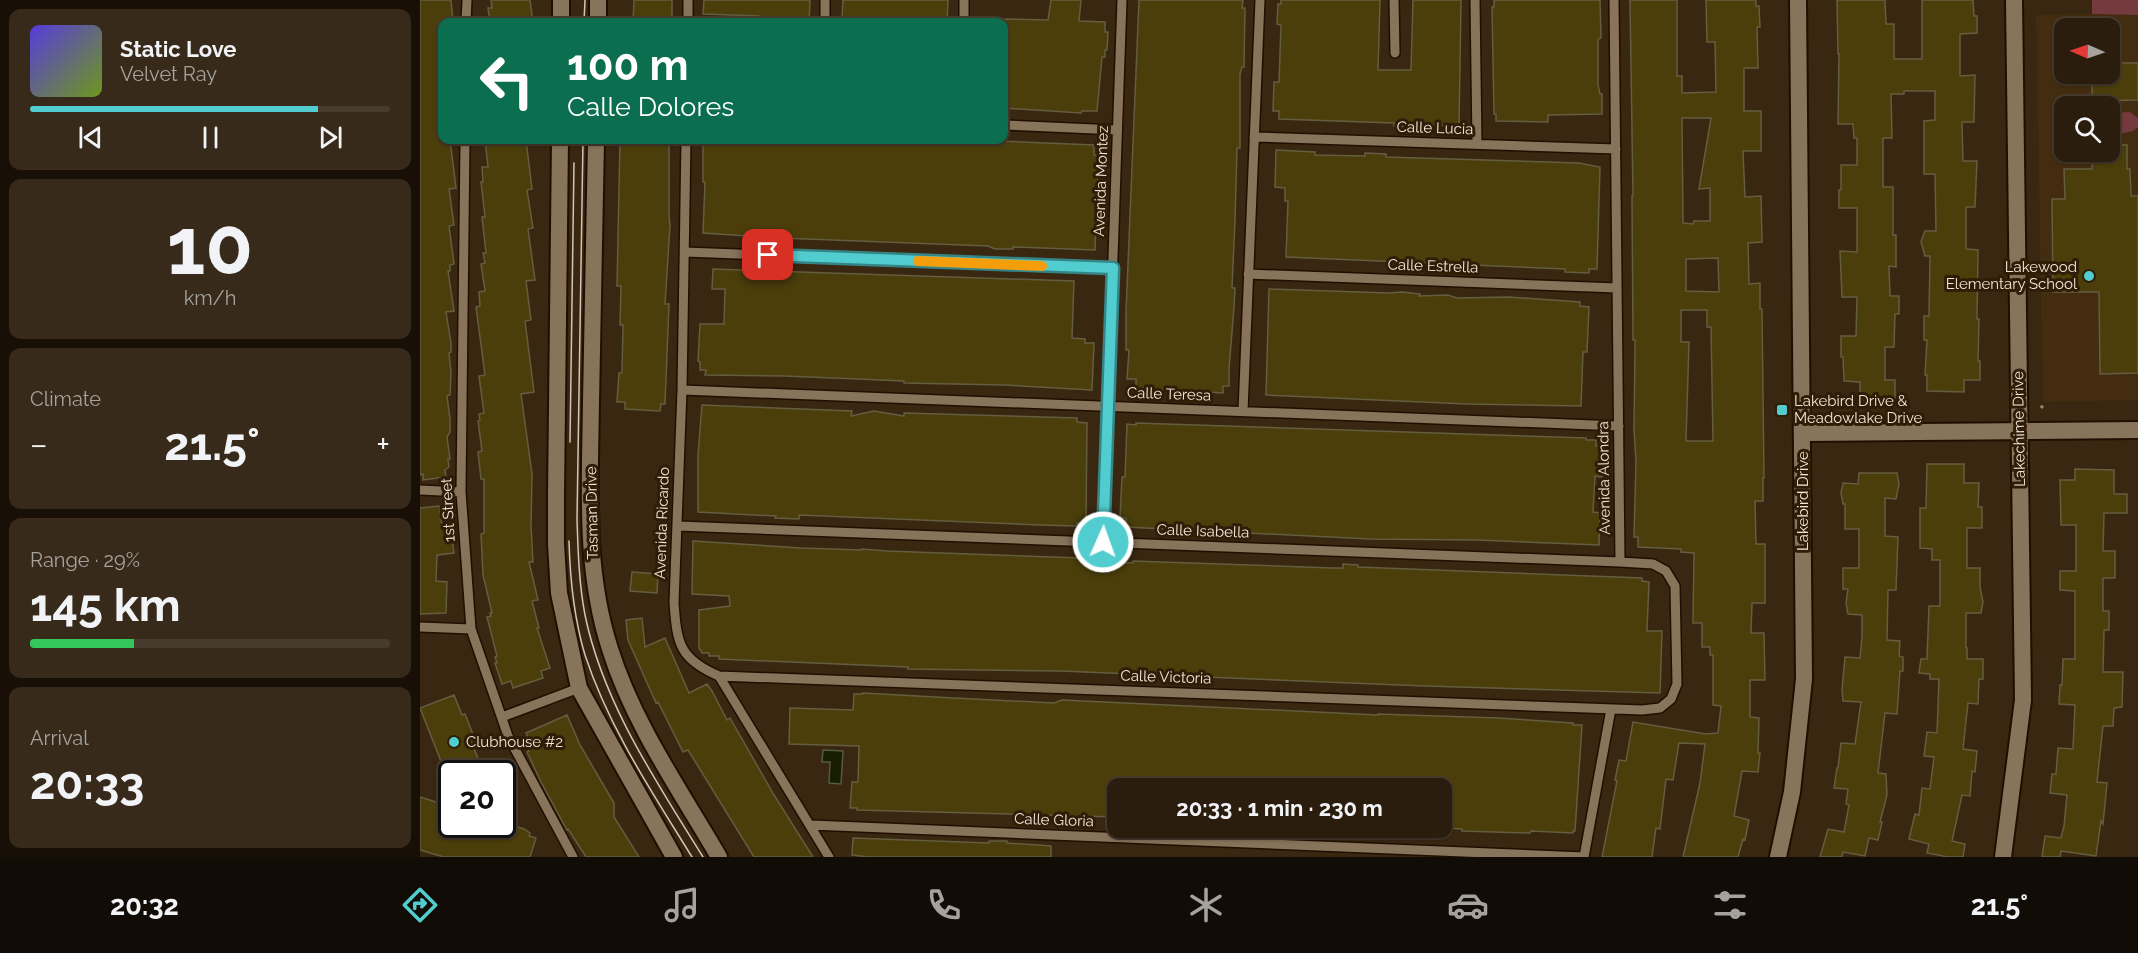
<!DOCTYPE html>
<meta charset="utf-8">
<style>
body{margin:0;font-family:Raleway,sans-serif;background:#372a1b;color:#f1f3f6;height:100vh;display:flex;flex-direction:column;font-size:22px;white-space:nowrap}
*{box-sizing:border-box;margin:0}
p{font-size:20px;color:#a6a29d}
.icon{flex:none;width:33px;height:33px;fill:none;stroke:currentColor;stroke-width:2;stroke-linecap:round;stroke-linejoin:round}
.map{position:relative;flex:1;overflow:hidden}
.details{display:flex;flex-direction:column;gap:9px;padding:9px;background:#181007;width:420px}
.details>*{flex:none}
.hud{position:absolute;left:18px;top:18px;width:570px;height:126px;border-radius:12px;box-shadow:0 2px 4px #0004,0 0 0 2px #473b2e;background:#0b6e4f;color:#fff;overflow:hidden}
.needle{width:39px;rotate:272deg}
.tools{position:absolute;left:1634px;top:18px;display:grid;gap:12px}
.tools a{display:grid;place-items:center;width:66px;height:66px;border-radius:12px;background:#2b1d0d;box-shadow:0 2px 4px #0004,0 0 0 2px #473b2e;font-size:30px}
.speed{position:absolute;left:18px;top:760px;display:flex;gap:12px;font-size:30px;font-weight:700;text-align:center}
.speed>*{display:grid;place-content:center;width:78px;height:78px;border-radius:50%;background:#2b1d0d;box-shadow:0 2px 4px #0004,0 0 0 2px #473b2e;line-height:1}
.speed .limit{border:3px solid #111;border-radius:9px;background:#fff;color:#111}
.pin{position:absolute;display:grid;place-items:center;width:51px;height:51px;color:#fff;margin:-26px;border-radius:12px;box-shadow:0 3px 9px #0006}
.me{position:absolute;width:66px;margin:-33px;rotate:2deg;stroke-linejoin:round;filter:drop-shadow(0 0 4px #0008)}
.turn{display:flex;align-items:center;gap:21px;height:126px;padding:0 30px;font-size:27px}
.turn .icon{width:78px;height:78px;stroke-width:2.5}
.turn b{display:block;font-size:42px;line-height:51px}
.big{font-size:45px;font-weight:700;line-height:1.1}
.details .widget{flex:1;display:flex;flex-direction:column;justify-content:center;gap:9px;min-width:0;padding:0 21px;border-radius:12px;background:#372a1b}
.details .dial{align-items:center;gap:0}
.dial b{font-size:78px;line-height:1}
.song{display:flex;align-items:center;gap:18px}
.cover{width:72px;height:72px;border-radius:9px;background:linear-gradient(135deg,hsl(250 70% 55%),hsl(80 70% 35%))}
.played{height:6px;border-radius:3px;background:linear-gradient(90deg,#52cdcf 80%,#473b2e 80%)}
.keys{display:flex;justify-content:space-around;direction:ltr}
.heat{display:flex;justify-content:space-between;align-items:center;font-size:33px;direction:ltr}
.charge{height:9px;border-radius:4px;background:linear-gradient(90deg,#34c759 29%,#473b2e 0)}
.trip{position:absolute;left:687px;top:778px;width:345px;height:60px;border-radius:12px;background:#2b1d0d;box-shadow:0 2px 4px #0004,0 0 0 2px #473b2e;font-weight:700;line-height:60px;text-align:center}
.dock{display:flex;height:96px;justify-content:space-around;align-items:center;background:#110c05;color:#a6a29d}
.dock .icon{width:42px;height:42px}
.dock .active{color:#52cdcf}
.dock b{font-size:27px;color:#f1f3f6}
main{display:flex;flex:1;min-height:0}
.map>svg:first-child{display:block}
.built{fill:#432c10;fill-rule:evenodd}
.green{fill:#743a3d}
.water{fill:#171d00;stroke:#595941;stroke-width:1.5}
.building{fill:#4b3e0b;stroke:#655d40;stroke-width:1.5;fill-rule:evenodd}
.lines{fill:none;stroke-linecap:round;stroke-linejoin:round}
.service-casing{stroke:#200f00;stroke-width:12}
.minor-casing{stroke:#200f00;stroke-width:20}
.tertiary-casing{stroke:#200f00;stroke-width:20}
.path{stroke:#978877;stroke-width:3;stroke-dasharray:3 3;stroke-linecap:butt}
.service{stroke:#88735b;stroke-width:9}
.minor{stroke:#88735b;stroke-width:16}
.tertiary{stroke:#88735b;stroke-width:16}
.tram{stroke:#d2c5b6;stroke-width:1.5}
.route-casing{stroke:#358587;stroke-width:15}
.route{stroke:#52cdcf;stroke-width:10}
.slow{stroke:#f59e0b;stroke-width:10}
.poi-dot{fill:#52cdcf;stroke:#2f1d07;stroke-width:2}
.labels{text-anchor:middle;stroke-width:6;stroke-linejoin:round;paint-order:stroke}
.street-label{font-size:15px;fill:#f2e5d8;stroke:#2f1d07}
.poi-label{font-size:15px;fill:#f2e5d8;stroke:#2f1d07;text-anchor:start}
</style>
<main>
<section class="details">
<div class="widget">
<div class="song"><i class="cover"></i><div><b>Static Love</b><p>Velvet Ray</p></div></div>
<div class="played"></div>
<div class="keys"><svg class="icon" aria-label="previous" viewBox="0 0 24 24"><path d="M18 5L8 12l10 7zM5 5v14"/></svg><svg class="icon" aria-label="pause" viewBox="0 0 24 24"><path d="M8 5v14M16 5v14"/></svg><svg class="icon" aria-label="next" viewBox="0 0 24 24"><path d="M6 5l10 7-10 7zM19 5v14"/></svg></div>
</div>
<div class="widget dial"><b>10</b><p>km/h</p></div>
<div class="widget"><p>Climate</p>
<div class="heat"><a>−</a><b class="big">21.5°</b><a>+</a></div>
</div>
<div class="widget"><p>Range · 29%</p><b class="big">145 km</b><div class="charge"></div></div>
<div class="widget"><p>Arrival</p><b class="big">20:33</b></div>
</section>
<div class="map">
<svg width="1718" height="857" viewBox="0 0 1718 857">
<rect width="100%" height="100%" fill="#392711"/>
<!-- built -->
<path class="built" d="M1672,14L1718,15V400L1623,402L1616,15ZM1644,28H1689V74H1644ZM1644,106H1689V152H1644Z"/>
<!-- green -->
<path class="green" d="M1672,0H1718V15L1672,14Z
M1710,112L1718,118V127L1713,131L1689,136V113Z"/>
<!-- water -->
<path class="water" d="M403,750L423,751L421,784L409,783L410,762H402Z"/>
<!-- building -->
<path class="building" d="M0,0H31L33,22H22V140H30L36,188L29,189L34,225L29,226L34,264L30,265V271H28L34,311L26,312L31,343V352L29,353L31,372L30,395L27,396L30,419V432L27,437L30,459H28L29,467L25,470L26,477L3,480V474L0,475Z
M71,0H110L113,22H70L68,8H72Z
M214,0H252V22H213Z
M284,0H390L389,22H339V16L283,14Z
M423,0H528L527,22L456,21V22H431V17H422Z
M631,0H661L659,21L685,22V32H688L687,50H685V57H682L677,111H662L661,113L584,108V19L628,20Z
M719,0H823L822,8H825L824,67H822L820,74V148H817L815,220L812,288H815L814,307L809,369V386H803V393L716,388V379H707L709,350H706V312Z
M861,0H960L958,70H991L993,0H1041L1039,126L994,124V127L974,126V123L859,119V111H853L854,82H859L861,25L857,24L858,4H861Z
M1074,0H1180L1181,38L1178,39V85L1180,94H1182V114L1128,115V122L1076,121V114H1074L1072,7H1074Z
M1210,0H1257V76H1262V93L1296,92L1295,42H1287L1286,0H1336V6H1339L1340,27H1337L1338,68H1324V111H1341V151H1323L1325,197L1341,196L1342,242L1328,243L1329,284L1340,283V309H1342L1344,478H1343V501H1335L1336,544H1345V603H1332L1331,633H1344L1345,680H1330V717L1339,718L1338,753H1340L1338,772L1322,771L1314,816L1329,820L1325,840L1323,839L1318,857H1263L1280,783L1285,744L1259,743L1253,780L1246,779L1240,829L1236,828L1232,857H1182L1197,781L1195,780L1199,760L1206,761L1213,722L1286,734L1298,733L1301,706L1293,705V655H1290V647H1282V623H1273L1274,553L1261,552V549L1218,547V537H1214L1216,461L1214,430L1215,348V340H1213L1212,196H1213ZM1262,118H1291L1279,189L1290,188V221H1274L1273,224L1263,223ZM1298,258L1299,292L1266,291V259ZM1261,310H1287V327H1291L1293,441H1266L1269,342H1261Z
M1417,0H1465L1466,24H1474V59H1502V0H1553L1554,16H1557V33L1540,34V76L1555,75L1554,122H1542L1543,161H1557L1555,207H1546V249L1558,250L1557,319H1559L1558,361H1560V380H1544V392L1507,391V375H1505L1507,340H1504V316H1509L1510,256H1505L1501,242L1505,231H1516L1515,174H1504V121L1515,120V91H1484V94H1471L1472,138H1463V187H1473V235H1476V267L1469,266L1470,296H1479V314H1475L1474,347H1465V380H1475V400H1440V382L1424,381L1423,357H1421V336H1436L1437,297H1422L1420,251L1437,252V208H1419V190H1421V165H1437V138H1434L1433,124H1418L1419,54H1418Z
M1689,63H1718V100L1672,101V74H1689Z
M65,140H106L112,189L107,190L113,228L108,229L115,280L106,281L111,320L105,321L114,392L101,394L112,474L111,526L113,562H109L118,600L112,601L119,628H117L130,668L121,671L123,678L93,688L91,681L82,684L75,663H77L75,657L77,656L67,617L71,616L70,613H72L63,575L61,534L64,533V479H61L58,452L62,451L58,421L60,420L59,414L64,413L59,376L65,375L56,307L60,306L59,292L65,291L61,264L65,263L63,253H66L62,217H65L61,182H63L62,167H68Z
M200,140H249V216L250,225L245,304H249L245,404H241L240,411L205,409V402H197L199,373H202L203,325H200L201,286H197Z
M283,140H556L674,145V155H682L681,172H678L675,250L593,247V249H575L568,246L361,238L283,233L285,182H283Z
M1689,145H1707V169H1710L1711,196H1718V373L1680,374L1679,292H1633L1632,199H1645L1644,169H1672L1673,152H1689Z
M856,150L895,152V155L945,156V153L966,154V157L1159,163L1180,167L1177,269H1169V273L1145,272V269L866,257L868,201H865V188L855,187Z
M293,269L654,281L652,338L665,339V343H674L672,390L585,385L484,383V381L438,379L364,376L285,375L286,370H280V362L278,361L280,324H304L305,289H292Z
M849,289L969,293L983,292L1000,294L999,296L1028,295L1037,298L1089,297L1160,302V306L1169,307L1167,352H1163L1161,406L1047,404L846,395Z
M282,405L432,411L431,416L454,411L484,416V413L657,418V422L667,423L666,523H657V526L620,525L379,515V519L355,518L356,516L278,512V455Z
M716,423L1166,438V440H1176V446H1184L1182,477L1175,476L1173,512L1180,513L1179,545L1057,540L950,539L706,527V518H700L702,477H705L707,424L716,425Z
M1507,464H1544V483H1559L1558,507H1562V528H1547V568H1560V587L1563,602L1561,613H1546V648H1547V659H1563V679H1559L1558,704L1548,703L1543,749L1557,751L1555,772L1552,771L1550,796L1542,795L1532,841L1545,844L1543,857H1528L1507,853L1509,844L1489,839L1495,814L1499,815L1502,788L1510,789L1514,757L1504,756L1507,732L1517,733L1519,679H1510V674L1499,673L1501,659H1507L1509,606H1520V560H1512V549L1500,548V508H1506Z
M1655,469L1694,470V494H1707V513H1684L1683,551H1695V578H1683V611H1689V630H1684L1683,672H1703L1702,707L1694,708L1693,726H1683L1677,782L1687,783L1683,824L1681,821L1676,856L1641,851L1640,857H1622L1625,836L1641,838L1644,826L1647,795L1630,793L1632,774H1636L1638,748L1653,749L1655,705L1639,704L1640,685H1642L1643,659H1655V591L1640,590V571H1656V525H1641L1640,480H1655Z
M1439,473H1477L1479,484L1476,499L1465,498V536L1478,537L1476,590H1468L1467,640L1480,641L1479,656L1483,657V671H1480L1477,714L1465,713L1458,773L1466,774L1467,795L1460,822H1462L1458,840L1449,838L1445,856L1423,852L1422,857H1400L1408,829L1424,832L1429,805L1426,804L1428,789L1414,788L1417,768H1418L1421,743L1435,744L1441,702L1423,701L1422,690L1425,657L1440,658L1442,637V615L1428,614L1426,603L1428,589H1423V568H1439V529H1425V504H1423L1421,493L1423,483L1438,484Z
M19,506L22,525L30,524L34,553L17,555L16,581L27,582L26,613L0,614V508Z
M273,541L381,548L442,550V549L467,551L661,558V561L713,563V561L913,568H923V564L938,565V567L1222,578V581L1229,582L1227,631H1242L1240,693L1005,686L640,671L488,669V667L299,659V656H289V653H282L279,648V610L310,606L309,596L272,594Z
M212,572L238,574L237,593L210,591Z
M222,618L225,647L245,638L269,693L287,684L292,691L307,720L310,718L354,795L393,857H334L268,750L263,752L238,702L236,703L208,640L206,620Z
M443,693L515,697L634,703L642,700L958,715V714L1079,718L1153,723V725H1162L1155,831H1153V833L1111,831L1110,833L1042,831V829L1022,828V789H698V817L437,810V808H430L432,782H438L439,746L369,744L370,708L433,710L434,694H443Z
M34,695L42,715L45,714L56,742L52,743L64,774H26L0,708Z
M147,715L160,745L194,803V817L219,857H166L148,829L147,830L121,782L107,752L109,751L104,740L108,738L106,733Z
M0,797L32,807V825H69L79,828L95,826L104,829L110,833L109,836L116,838L110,857H24L0,850Z
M433,838L569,843V841H587V843L631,846V857H448L432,855Z"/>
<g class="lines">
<defs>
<path id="service" d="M974,0L975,53
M1055,0L1057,144
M1194,0L1200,562
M46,22L47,0
M268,22V0
M405,22V0
M544,22V0
M584,125L697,130
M834,137L1196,149
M45,140L41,492L51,629L88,736L153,857
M266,140L262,390L254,603C257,643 259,659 299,676L409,857
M265,252L693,268
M828,274L1197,288
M262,390L1199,426
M823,411L840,0
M0,490L41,492
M258,526L1200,562L1233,564L1246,571L1255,586L1257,684L1251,699L1240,708L1222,710L299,676
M683,542L702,0
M0,627L51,629
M82,717L159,688
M391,825L1164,857
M1164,857L1191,709"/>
<path id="minor" d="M1383,433L1718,430
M1358,857L1372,792L1384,679L1378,0
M1583,857L1603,700L1594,0"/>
<path id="tertiary" d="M141,22V0
M178,22V0
M140,140L136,496V544L139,593L159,688L254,857
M176,140C174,227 173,315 171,402C170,485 164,569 190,649C213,723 260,790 299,857"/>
</defs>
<!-- service casing -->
<use href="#service" class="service-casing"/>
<!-- minor casing -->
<use href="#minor" class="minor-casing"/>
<!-- tertiary casing -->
<use href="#tertiary" class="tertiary-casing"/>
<!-- path -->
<path class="path" d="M1621,408L1624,404"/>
<!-- service -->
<use href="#service" class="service"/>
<!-- minor -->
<use href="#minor" class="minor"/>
<!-- tertiary -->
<use href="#tertiary" class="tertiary"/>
<!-- tram -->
<path class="tram" d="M164,22L165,0
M163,140L157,519C158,551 159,584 165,615C183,703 236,781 283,857
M150,442L154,163
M149,541C150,579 154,618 165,655C189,728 232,792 272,857"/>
</g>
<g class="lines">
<defs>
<path id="route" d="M348,255L693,268L683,542"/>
</defs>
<!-- route casing -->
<use href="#route" class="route-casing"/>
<!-- route -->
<use href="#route" class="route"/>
<!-- slow -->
<path class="slow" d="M498,261L622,266"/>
</g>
<!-- markers -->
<g class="poi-dot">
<circle cx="1669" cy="276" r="6"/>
<rect x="1356" y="404" width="12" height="12" rx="3"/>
<circle cx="34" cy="742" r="6"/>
</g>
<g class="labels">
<!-- street labels -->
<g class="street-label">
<text transform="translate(1015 128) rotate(2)" y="5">Calle Lucia</text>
<text transform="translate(681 181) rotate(-88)" y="5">Avenida Montez</text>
<text transform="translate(1013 266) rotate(2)" y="5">Calle Estrella</text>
<text transform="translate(749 394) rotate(2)" y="5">Calle Teresa</text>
<text transform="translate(1599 429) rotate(-91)" y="5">Lakechime Drive</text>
<text transform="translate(1184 478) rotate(-91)" y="5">Avenida Alondra</text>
<text transform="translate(1383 501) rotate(-90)" y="5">Lakebird Drive</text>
<text transform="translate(28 510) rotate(-93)" y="5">1st Street</text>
<text transform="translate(172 513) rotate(-91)" y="5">Tasman Drive</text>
<text transform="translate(242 523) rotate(-88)" y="5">Avenida Ricardo</text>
<text transform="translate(783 531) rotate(2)" y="5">Calle Isabella</text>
<text transform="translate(746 677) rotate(2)" y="5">Calle Victoria</text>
<text transform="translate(634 820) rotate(2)" y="5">Calle Gloria</text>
</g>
<!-- poi labels -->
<g class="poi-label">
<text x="1657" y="272" text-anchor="end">Lakewood<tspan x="1657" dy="17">Elementary School</tspan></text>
<text x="1374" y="406">Lakebird Drive &amp;<tspan x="1374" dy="17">Meadowlake Drive</tspan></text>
<text x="46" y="747">Clubhouse #2</text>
</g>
</g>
</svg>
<div class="tools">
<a><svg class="needle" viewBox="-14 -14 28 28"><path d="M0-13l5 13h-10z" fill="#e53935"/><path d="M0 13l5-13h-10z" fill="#a6a29d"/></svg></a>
<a><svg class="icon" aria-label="search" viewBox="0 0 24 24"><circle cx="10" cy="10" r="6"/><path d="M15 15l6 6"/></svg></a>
</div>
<div class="speed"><div class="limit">20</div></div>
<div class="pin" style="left:348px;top:255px;background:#d93025"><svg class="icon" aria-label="arrive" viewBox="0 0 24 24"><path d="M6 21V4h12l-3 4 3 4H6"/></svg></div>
<svg class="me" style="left:683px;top:542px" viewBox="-20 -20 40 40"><circle r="17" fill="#52cdcf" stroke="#fff" stroke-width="3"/><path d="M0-11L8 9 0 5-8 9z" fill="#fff"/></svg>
<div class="trip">20:33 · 1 min · 230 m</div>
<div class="hud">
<div class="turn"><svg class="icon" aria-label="left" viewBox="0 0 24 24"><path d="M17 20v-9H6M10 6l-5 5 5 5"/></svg><div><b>100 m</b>Calle Dolores</div></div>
</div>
</div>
</main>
<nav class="dock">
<b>20:32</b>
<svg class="icon active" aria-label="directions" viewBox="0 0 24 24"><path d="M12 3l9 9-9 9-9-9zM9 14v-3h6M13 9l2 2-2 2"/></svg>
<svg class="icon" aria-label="music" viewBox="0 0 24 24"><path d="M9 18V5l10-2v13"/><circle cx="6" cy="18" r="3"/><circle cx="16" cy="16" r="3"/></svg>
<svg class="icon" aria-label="phone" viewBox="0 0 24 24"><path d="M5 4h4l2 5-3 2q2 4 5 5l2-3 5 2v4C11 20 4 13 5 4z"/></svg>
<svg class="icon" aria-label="climate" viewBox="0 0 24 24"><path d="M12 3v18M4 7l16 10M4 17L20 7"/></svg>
<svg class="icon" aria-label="car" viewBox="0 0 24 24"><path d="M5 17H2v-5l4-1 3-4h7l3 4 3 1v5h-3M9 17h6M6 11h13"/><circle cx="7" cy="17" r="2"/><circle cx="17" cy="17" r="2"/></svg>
<svg class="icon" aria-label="filters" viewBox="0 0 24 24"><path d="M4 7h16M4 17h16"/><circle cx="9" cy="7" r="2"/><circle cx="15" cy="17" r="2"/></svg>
<b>21.5°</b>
</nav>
